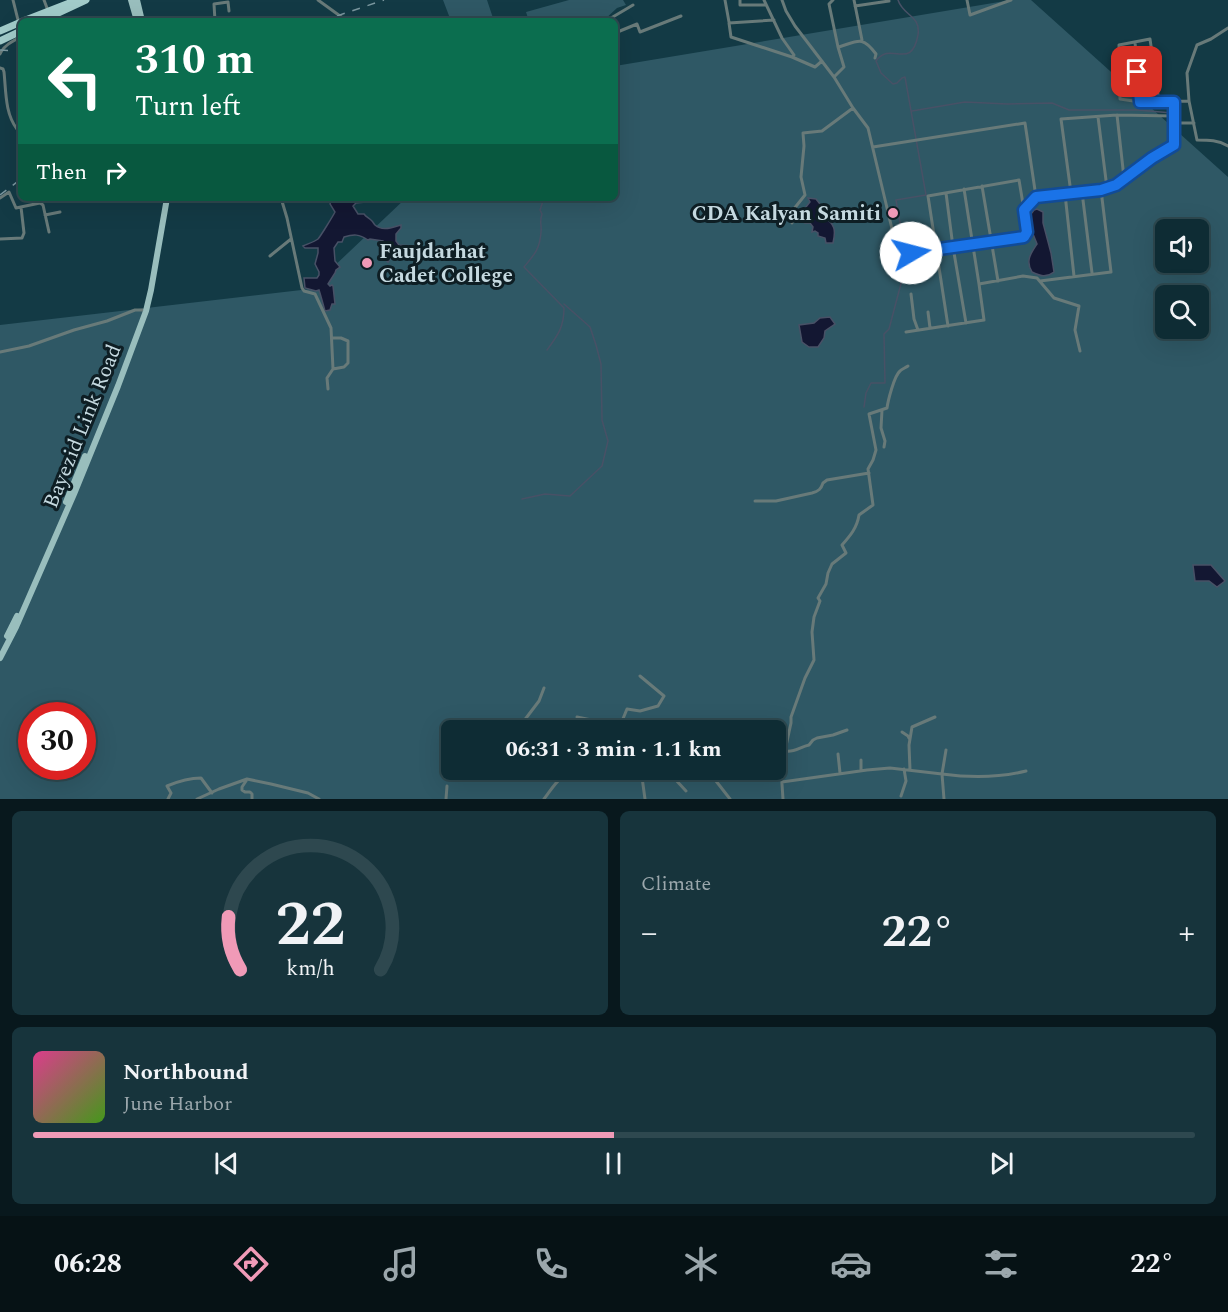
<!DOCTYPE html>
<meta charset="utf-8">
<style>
body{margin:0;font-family:Spectral,serif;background:#17343c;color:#f1f3f6;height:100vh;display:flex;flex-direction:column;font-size:22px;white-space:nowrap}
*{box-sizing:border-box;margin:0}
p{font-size:20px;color:#9ba7ac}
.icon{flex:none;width:33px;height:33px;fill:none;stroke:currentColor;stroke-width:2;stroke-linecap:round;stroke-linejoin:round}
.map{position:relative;height:799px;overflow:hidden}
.panel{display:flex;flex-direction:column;gap:12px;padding:12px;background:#08181d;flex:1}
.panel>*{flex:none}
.banner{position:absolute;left:18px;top:18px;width:600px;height:183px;border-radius:9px;box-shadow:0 6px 24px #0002,0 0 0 2px #2e484f;background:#0b6e4f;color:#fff;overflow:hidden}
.controls{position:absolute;left:1155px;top:219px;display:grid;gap:12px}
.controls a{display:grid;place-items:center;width:54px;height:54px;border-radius:9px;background:#0e2c34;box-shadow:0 6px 24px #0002,0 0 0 2px #2e484f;font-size:30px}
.speed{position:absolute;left:18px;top:702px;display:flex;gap:12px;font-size:30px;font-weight:700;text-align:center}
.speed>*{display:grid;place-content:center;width:78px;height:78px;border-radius:50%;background:#0e2c34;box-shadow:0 6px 24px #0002,0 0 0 2px #2e484f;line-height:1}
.speed .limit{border:9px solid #d22;background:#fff;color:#111}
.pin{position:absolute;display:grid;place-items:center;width:51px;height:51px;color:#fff;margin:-26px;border-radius:12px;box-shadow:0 3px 9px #0006}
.me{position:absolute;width:66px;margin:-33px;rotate:82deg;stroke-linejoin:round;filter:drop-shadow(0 0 4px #0008)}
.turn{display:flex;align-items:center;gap:21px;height:126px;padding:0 18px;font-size:27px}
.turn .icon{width:78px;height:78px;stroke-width:2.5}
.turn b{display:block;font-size:42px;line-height:51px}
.then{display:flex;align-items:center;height:57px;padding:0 18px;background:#0003;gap:12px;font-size:22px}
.big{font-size:45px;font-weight:700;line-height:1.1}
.panel .tile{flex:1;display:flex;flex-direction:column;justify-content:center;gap:9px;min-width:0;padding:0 21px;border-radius:9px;background:#17343c}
.panel .dial{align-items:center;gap:0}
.dial svg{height:156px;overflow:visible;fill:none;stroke:#2e484f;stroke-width:7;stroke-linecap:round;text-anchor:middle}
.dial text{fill:#f1f3f6;stroke:none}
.song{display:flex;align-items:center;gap:18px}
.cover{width:72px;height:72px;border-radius:9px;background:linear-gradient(135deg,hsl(330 70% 55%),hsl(100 70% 35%))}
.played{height:6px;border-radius:3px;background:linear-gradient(90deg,#f09ab7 50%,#2e484f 50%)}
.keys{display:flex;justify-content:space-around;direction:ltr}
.heat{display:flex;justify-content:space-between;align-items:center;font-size:33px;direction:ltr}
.panel .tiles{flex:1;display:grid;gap:12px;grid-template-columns:1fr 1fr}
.tile:last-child{grid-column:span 2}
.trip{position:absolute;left:441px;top:720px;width:345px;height:60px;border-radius:9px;background:#0e2c34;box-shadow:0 6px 24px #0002,0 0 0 2px #2e484f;font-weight:700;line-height:60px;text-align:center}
.tabs{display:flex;height:96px;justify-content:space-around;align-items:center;background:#061215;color:#9ba7ac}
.tabs .icon{width:42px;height:42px}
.tabs .current{color:#f09ab7}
.tabs b{font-size:27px;color:#f1f3f6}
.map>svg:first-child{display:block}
.green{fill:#2f5865;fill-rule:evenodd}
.water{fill:#131732;stroke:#485166;stroke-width:1.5}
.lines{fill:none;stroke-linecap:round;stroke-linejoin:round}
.stream{stroke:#485166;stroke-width:1.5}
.minor{stroke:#687a79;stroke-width:3}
.primary{stroke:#99bebd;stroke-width:6}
.trunk{stroke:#a2ccca;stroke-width:7}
.rail{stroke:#7b979f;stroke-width:1.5;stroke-dasharray:8 8;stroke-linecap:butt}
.route-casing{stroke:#114b97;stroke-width:15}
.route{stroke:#1a73e8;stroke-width:10}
.poi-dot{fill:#f09ab7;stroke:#0e1e24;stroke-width:2}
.labels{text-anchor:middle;stroke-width:6;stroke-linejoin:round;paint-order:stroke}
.poi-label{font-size:21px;font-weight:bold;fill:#c5d9e0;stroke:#0e1e24;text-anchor:end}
.street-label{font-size:21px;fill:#c5d9e0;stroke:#0e1e24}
</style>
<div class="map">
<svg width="1228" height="799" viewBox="0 0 1228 799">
<rect width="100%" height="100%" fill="#133a45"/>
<!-- green -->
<path class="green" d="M443,0H487L494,21H451Z
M569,0H623L626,5L617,8L603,21H529L526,12Z
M1011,0H1031L1228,177V799H0V325L310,289L406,198H615V66ZM1166,230H1198V262H1166ZM1166,296H1198V328H1166ZM32,716H82V766H32ZM452,730H776V770H452Z"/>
<!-- water -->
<path class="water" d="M332,198H376L375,201L356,203L353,206L358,214H364C366,217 369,218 372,221C373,222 374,224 375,225C383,232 393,227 401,225V228L396,234V241L399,245L412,246L411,249C400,250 394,252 388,262L386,260L390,250L383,241L370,239L368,240C359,234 354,234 344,237L342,242H338L334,248L335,261L340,267L336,270L335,273L328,284L330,286L332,285L333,286L335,304H332L330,310L325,311C323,304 321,296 319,290L316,291L305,288L304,278H317L319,275V272L315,264L318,253V248H305L303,246C307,244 314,242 318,239C320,237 333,216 335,212L330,204Z
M808,198L816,199L824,209V217C835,224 836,230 833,243H826L825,238L818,236V233L815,231L812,232L813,227L810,223H805L803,222L802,212L810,202Z
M1037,209L1043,212V223L1051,253L1054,272C1046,278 1040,276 1032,272C1025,261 1031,253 1037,244L1029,224L1028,218L1034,210Z
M830,317L835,324L825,331L824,338L818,347H809L802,342L799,325L814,323L820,318Z
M1193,565H1211L1225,581L1217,587L1209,581H1195Z"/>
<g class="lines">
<!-- stream -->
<path class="stream" d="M912,111L965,102L1007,104L1052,103L1069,110H1138L1172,113
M615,115L619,109V106
M544,198L540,210L542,214C539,223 542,224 541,232C540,249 534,255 524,267L564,308C564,327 558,335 547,350
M864,407L866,393L871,383H885L884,334L889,329L903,276L904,245L896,200L926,195L905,77L902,78L897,83L893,84L881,73L876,61C891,40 911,72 918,35C921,15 903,16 898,0
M522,499L545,494L570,496L602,466L608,441L602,420L601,364L596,345L590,327L564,304"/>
<!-- minor -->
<path class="minor" d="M13,0L18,20
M44,0L47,8
M318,0L347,21
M725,0L729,22
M740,0V5H766
M764,0L782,38L794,55L792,57L815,67L822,61
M782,0L786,11L795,26L834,77L853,108L868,128L897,250L899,253H911L1024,237L1027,232L1024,210L1036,197L1101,190L1111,272L1040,281
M833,0L829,4L838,47L844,67L834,77
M854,0L862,40
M967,0L970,15L1011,0
M228,2L229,11
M855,6L889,1
M774,20L729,23L731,37L792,57
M215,21L214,4L228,2
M606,21L633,5
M615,33L637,24L640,32L681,16
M1135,42L1140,102
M839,47C858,41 862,35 876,54L875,58
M0,54C4,45 13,41 21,37
M0,68L3,69L4,72C6,91 5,114 17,129
M1189,101L1197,140C1209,140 1218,140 1228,146
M1159,102H1140L1120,99L1119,45L1150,39L1159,102L1189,101L1187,73L1197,45L1211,39L1228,28
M1117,115L1124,178
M1173,116L1174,102
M1098,117L1107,188
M873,147L1025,123L1036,197
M982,186L998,281
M964,189L979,284
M1101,190L1116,185L1152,158L1174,145L1173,123
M1082,192L1092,273
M946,193L953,247L966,323
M1071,193L1061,119L1117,115L1173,116V123H1194
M1065,194L1074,276
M0,198L9,192L16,208L40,203L43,205L49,232
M281,198L287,218L302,288L304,291L315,294L331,328L333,369L327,378L328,389
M45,215L60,212
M792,223L793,210L805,195L801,177L804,146L803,133L822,131L853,108
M0,239L22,238L24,233L21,207
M270,256L291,239
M911,294L914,319L918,330
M928,312L930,328
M948,326L928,196L1019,180L1024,210
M906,332L984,320L979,284L1023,276L1037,278L1054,298L1079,306L1075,330L1080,351
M332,338H341L348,341V363L344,367L333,369
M0,352L29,346L74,330L107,321L135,310H143
M882,410L881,428L885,441L884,447
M755,501H776L812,493C819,491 821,489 823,483L827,480L869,473
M577,717L620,726L621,730
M620,726L627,709L640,711L658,706L664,696L640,676
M517,730L539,701L544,688
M902,732L908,736L909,738
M946,750L942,774C971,778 998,778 1026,771
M785,751C794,753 800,747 809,745L813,740L817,738L833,735L847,730
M838,754L840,773
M861,760V770
M641,770L645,799
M670,770L674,778L686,791
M718,770L716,781L730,799
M910,770L909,745L912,727L935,717
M246,781L242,787V790L245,792H250L252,794V799
M782,782L867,770L890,768L942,774L944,799
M901,796L906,781L904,769
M168,799L171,793L167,786C179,781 188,778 201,778L212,793
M197,799L219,789L247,779L271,784L308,793L319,799
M446,799L447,786
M544,799C550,791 555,783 562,777C579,765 599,772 617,773C630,774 643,773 655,770
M783,799L781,769L791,723V717L805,678L814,660L812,632L814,617L820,601L818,598L826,584L828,573L832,564L846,553L842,545C850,536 857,528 859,515L873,505L868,469L873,460L876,450L869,414L887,408C888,401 894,376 900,371C902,369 905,368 908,366"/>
<!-- primary -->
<path class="primary" d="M131,0L137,21
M137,0L142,21
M66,502L85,456
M7,636L17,616
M0,658L16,627L74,494L118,386L146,311L151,290L167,198"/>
<!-- trunk -->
<path class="trunk" d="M23,21L77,0
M41,21L86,0
M0,31L21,22
M0,41L21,31"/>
<!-- rail -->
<path class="rail" d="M322,21L384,0
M0,50L21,51
M0,195L21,179"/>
</g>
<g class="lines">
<defs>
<path id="route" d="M911,253L1024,237L1027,232L1024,210L1036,197L1101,190L1116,185L1152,158L1174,145V102H1140L1137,72"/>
</defs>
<!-- route casing -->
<use href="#route" class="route-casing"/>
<!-- route -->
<use href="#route" class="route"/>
</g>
<!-- markers -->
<g class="poi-dot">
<circle cx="893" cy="213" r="6"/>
<circle cx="367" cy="263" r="6"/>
</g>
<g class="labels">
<!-- poi labels -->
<g class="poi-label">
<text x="881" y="220">CDA Kalyan Samiti</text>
<text x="379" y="258" text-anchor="start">Faujdarhat<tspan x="379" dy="24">Cadet College</tspan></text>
</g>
<!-- street labels -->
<g class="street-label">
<text transform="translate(82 426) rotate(-68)" y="7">Bayezid Link Road</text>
</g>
</g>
</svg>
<div class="controls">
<a><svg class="icon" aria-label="sound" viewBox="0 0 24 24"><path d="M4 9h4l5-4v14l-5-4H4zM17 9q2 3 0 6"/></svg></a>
<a><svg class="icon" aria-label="search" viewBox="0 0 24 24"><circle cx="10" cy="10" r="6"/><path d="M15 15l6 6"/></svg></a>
</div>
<div class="speed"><div class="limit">30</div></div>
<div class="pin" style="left:1137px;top:72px;background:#d93025"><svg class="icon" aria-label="arrive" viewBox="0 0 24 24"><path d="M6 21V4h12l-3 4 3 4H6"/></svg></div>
<svg class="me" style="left:911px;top:253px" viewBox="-20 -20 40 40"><circle r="19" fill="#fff"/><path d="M0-13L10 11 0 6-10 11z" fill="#1a73e8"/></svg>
<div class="trip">06:31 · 3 min · 1.1 km</div>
<div class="banner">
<div class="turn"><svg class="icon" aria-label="left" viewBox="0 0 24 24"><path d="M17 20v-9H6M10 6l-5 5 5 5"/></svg><div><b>310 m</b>Turn left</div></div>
<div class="then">Then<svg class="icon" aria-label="right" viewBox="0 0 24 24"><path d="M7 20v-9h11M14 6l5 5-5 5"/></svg></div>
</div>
</div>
<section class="panel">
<div class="tiles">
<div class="tile dial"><svg viewBox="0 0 100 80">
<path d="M14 69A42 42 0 1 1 86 69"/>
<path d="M14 69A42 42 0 0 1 8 42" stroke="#f09ab7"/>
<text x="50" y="56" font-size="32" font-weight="700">22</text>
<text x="50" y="72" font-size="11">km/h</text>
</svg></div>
<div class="tile"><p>Climate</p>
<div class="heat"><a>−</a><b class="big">22°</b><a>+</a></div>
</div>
<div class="tile">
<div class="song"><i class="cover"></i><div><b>Northbound</b><p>June Harbor</p></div></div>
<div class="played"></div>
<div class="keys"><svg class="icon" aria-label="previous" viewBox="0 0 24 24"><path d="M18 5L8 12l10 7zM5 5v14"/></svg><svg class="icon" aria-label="pause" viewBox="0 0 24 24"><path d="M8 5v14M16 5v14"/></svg><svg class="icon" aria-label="next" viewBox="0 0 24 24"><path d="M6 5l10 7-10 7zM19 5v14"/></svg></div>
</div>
</div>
</section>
<nav class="tabs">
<b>06:28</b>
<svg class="icon current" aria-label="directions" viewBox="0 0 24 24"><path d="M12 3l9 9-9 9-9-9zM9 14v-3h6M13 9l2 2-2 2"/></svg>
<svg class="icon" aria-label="music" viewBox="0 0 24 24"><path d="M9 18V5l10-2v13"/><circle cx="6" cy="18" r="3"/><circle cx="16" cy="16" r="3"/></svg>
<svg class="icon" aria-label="phone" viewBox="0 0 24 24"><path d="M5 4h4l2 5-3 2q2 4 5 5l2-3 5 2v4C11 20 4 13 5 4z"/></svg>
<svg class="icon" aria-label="climate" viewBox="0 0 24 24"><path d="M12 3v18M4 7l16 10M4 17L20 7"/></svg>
<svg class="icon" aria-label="car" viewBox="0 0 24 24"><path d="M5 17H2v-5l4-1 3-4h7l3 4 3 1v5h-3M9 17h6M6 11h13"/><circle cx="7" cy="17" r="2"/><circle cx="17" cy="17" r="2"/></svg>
<svg class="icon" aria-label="filters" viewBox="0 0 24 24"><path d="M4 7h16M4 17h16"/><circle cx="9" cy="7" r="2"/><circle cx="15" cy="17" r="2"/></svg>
<b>22°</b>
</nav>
